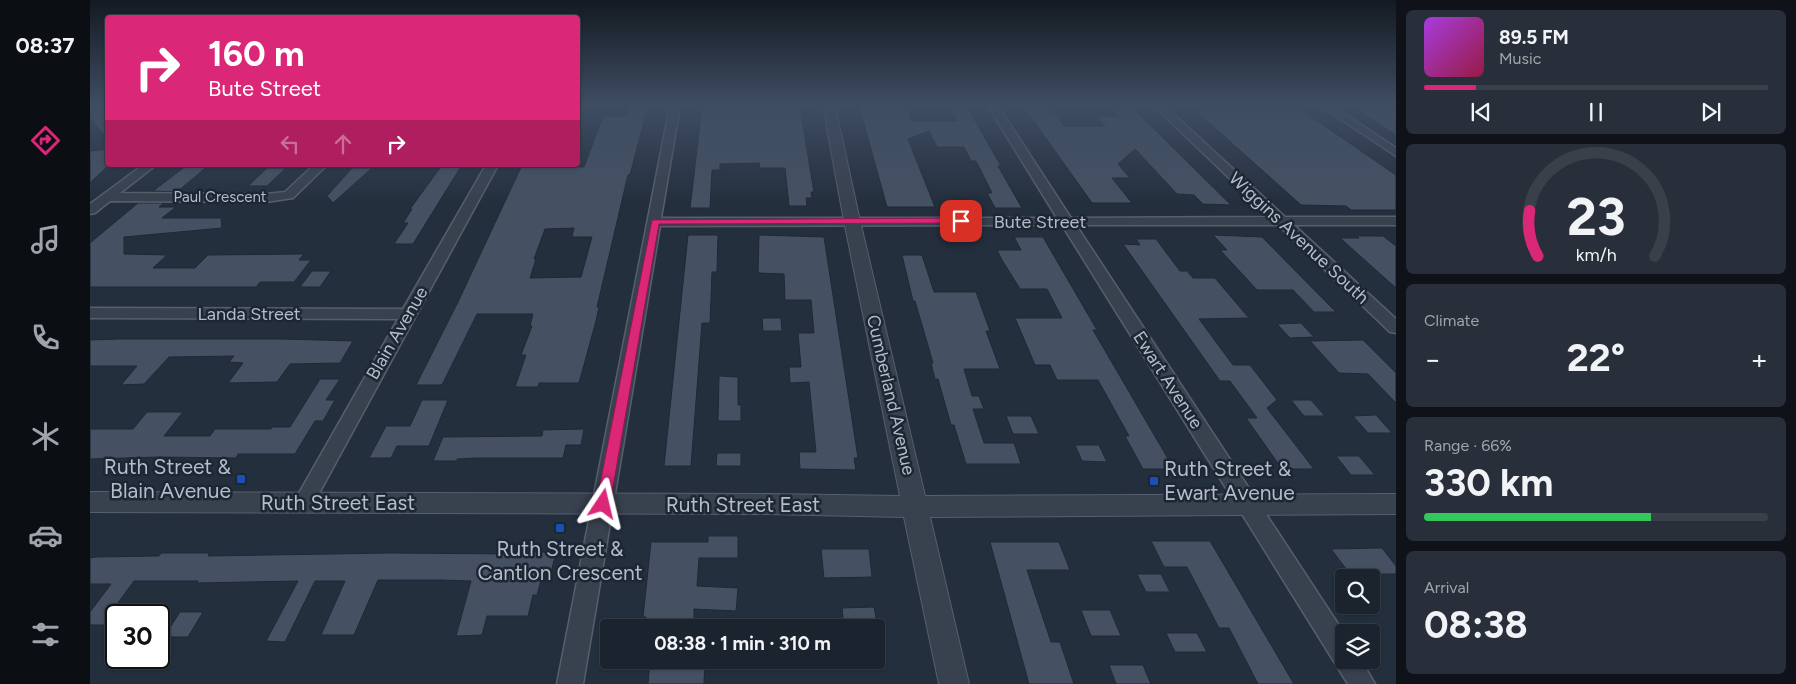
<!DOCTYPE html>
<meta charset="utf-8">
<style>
body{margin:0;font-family:Figtree,sans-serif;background:#282f3a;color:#f1f3f6;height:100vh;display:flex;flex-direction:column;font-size:19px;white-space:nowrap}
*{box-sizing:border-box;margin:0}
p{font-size:16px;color:#a0a4aa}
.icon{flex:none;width:28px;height:28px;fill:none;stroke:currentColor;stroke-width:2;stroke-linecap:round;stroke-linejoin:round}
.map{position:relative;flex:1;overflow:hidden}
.details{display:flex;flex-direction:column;gap:10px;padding:10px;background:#0f1319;width:400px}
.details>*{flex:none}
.top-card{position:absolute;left:15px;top:15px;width:475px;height:152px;border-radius:5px;box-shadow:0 1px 4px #0004,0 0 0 1px #39404a;background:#db2777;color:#fff;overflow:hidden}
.fabs{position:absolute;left:1245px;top:569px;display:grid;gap:10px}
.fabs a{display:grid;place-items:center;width:45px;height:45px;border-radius:5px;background:#1b232e;box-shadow:0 1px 4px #0004,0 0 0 1px #39404a;font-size:25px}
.speed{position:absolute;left:15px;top:604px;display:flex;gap:10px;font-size:25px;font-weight:700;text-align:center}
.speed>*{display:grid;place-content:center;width:65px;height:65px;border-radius:50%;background:#1b232e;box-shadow:0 1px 4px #0004,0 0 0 1px #39404a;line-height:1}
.speed .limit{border:2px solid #111;border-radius:8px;background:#fff;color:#111}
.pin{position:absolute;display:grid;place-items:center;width:42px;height:42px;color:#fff;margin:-21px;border-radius:10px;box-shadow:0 2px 8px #0006}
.me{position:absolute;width:55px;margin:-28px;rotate:10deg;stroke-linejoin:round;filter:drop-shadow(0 0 4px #0008)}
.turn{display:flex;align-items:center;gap:18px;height:105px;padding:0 20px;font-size:22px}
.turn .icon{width:65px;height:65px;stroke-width:2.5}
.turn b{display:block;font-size:35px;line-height:42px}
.lanes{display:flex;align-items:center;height:48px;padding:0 20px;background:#0003;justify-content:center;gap:25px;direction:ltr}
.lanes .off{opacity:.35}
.big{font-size:38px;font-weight:700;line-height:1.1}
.details .card{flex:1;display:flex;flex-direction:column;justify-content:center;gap:8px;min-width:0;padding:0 18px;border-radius:8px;background:#282f3a}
.details .dial{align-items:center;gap:0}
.dial svg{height:130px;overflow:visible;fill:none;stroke:#39404a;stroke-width:7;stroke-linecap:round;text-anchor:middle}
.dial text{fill:#f1f3f6;stroke:none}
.song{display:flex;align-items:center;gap:15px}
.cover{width:60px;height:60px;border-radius:8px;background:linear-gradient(135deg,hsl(280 70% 55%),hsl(340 70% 35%))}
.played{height:5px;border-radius:2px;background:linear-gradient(90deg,#db2777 15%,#39404a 15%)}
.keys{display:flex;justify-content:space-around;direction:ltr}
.heat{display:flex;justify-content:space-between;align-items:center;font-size:28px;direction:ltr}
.charge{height:8px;border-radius:4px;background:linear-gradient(90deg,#34c759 66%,#39404a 0)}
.trip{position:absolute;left:510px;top:619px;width:285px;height:50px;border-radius:5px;background:#1b232e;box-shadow:0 1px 4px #0004,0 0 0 1px #39404a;font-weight:700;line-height:50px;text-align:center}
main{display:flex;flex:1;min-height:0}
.tabs{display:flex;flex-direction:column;width:90px;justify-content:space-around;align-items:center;background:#0b0e12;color:#a0a4aa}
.tabs .icon{width:35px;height:35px}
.tabs .active{color:#db2777}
.tabs b{font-size:22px;color:#f1f3f6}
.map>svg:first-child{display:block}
.building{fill:#455162;stroke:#1f2835;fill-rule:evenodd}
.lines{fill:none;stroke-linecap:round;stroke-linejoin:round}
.minor-casing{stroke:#565f6c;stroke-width:3}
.tertiary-casing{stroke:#565f6c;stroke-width:2}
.minor{fill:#38414e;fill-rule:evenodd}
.tertiary{fill:#38414e;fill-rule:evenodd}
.route{fill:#db2777;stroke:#8e194d}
.transit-dot{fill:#1a4fb4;stroke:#1d2633;stroke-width:2}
.labels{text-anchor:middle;stroke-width:5;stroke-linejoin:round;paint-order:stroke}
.far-street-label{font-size:15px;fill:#b4bcc9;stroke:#1d2633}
.street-label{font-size:18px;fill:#b4bcc9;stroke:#1d2633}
.near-poi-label{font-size:21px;fill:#b4bcc9;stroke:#1d2633;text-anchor:end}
.near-street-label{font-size:21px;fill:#b4bcc9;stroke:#1d2633}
</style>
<main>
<nav class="tabs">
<b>08:37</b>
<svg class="icon active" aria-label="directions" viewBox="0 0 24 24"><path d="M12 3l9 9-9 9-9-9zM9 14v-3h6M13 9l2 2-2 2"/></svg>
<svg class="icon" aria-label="music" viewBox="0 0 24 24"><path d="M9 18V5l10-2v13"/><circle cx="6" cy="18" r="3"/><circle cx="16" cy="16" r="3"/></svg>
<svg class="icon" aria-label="phone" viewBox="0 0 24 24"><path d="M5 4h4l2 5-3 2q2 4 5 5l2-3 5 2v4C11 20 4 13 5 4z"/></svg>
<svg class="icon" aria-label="climate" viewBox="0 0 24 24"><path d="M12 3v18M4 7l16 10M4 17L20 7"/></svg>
<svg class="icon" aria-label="car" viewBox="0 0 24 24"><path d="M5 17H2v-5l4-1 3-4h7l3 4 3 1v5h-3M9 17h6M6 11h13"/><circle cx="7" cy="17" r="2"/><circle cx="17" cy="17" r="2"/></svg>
<svg class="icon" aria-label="filters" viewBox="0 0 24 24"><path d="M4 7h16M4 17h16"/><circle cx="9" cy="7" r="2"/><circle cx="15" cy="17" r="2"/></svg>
</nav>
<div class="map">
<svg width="1306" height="684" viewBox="0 0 1306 684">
<rect width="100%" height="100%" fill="#242f3e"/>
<!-- building -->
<path class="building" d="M0,106H13L18,112V141L0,117Z
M539,106H557V110L540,175H538L507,307H509L506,321L489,383H449L448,387H425L436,355H431L442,326H440L443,314H387L352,385H326L368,302L432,165L494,167L513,116H536ZM484,228L482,237H502L491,277L440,278L446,259H444L455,229Z
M612,106H627V109L710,108L724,192H721L722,198H716L717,206H699L695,168H670L669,163L630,164V170H622L620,208H600Z
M769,106H816L822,121H867L859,106H874L879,110L911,166H908L932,208H905L897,193H902L886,161H881L874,147H847L839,131L818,139L845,207H797Z
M933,106H951L954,109H961L974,126H1015L1006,116H1029L1022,109H1044L1141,205L1113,204L1104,195L1087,194L1045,149L1028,164L1040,178H1022L1042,203H1002Z
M1266,109H1306V135Z
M1106,111H1213L1306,175V210H1261L1256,206L1211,205Z
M18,149V166L0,183V151Z
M97,165H119L87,192L63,191Z
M352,165H372L323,244H304L318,223H313L322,209H320Z
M177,168H196L177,186H158Z
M262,168H282L243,203L237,196Z
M48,203H74L69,207H86L72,218H131L132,228L34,237V254L77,255L63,268H105L118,255L214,254L209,260H221L204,282H170L166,287H0V243Z
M598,235H628L627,272H622L620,323H612L601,466H574Z
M669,235L734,237L768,458H764L766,470L710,469L709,452H726L719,382L700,383L699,367H711L708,333H724L721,300H695L694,274L668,273Z
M1123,235L1172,237L1246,312H1224L1203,290H1167L1130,250H1137Z
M1266,236H1293L1306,246V288L1250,238H1269Z
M924,237H953L1007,330H1003L1084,469H1053L1035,436H1039L1008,380H967L960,365H945L925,318H972L957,289H930L912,260L907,250H931Z
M1046,239H1066L1090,271H1097L1103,278H1125L1159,318L1109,319L1143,365H1160L1187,400L1177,408L1224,469H1192L1156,418H1167L1140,381H1130L1033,244L1050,245Z
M812,255H832L844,292H886L900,331H896L910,369H874L882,396H889L894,409H883L894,443H924L931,464H876L864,425H861L848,379H845L841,363H843L825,301H823Z
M222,271H241L230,287H210Z
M672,318H691L692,331H673Z
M1211,323L1224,337L1200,338L1187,324Z
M28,339H192L263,341L250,363L200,364L187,382L138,383L153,363L139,362L144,356L79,357L54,384L31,385L47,366H0V340Z
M1273,340L1306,373V403L1278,374L1249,373L1220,341Z
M629,376L648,377V405H651V421H628Z
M230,379H250L236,400H245L233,421H225L205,454H148L146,458L69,457L0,459V429H43L57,412H93L74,436H120L125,429H181L182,427H200Z
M332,400H358L339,446H307L301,458H279L296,426H320Z
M1201,400H1221L1235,416H1214Z
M1286,415L1302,433H1278L1263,416Z
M916,416H941L949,434H923Z
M494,429L491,445H476L473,458H386L367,459V461H343L353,437L452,436L453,430Z
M985,445H1009L1017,462L992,461Z
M627,453H651V466H626Z
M1246,456H1269L1285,475H1261Z
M618,536H648V558H609L607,586L648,588L646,611L604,609V628H555L556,617H553L561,542H618Z
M1061,541H1120L1204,684H1168L1139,628H1129L1097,567H1074Z
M900,542H969L980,570H937L961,642H970L984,684H939Z
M1292,548L1306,566V574H1260L1241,549Z
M731,549H779L782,577L734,578Z
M426,552H466L461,573H453L447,595H443L438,616H397L392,635L366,636L381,581L351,580H288L264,635H231L255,581H225L195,642L176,641L208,581L107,583L108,581H44L22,611H26V625H0V612L21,584H0V558L6,557L69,556L71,553H119L118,556L300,553L425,554Z
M1047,574H1071L1080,592H1056Z
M784,607L788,628H754L752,608Z
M991,610H1020L1031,636H1001Z
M90,612H113L98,637H74Z
M1076,633H1107L1117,652H1085Z
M560,660H615L614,684H558Z
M1019,665H1053L1061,684H1026Z"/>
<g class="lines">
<defs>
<path id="minor" d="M580,106H590L571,218H967L898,106H908L981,218L1180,217L1064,106H1075L1195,217H1306V225H1204L1306,319V333L1300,332L1188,225H986L1254,633V660H1271L1285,684H1258L972,225L570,226L493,684H467Z
M1231,106H1243L1306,148V156Z
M53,165H66L30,193L176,194L195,192L224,165H237L203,198L176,202L20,201L5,213L0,214V204Z
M396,165H408L221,508L214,510L207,508L204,502L308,319L0,318V308L313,309Z"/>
<path id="tertiary" d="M733,106H745L770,221L835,496L1306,494V514L840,517L879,684H849L814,517L678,514L0,512V492L678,494L810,496L754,221Z"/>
</defs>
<!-- minor casing -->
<use href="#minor" class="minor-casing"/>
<!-- tertiary casing -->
<use href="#tertiary" class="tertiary-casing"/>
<!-- minor -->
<use href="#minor" class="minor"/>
<!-- tertiary -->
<use href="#tertiary" class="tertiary"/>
</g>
<!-- sky -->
<linearGradient id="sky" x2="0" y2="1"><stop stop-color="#141a22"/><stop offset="0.52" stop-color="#3f4d63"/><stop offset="1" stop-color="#3f4d63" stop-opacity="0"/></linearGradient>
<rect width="1306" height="202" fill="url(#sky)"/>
<!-- route -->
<path class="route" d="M871,218L874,219V223L569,224L520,504L518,508L513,510L508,508L506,504L562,220Z"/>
<!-- markers -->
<g class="transit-dot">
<rect x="146" y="474" width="10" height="10" rx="2.5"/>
<rect x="1059" y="476" width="10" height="10" rx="2.5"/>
<rect x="465" y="523" width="10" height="10" rx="2.5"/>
</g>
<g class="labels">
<!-- far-street labels -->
<g class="far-street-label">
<text x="130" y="202">Paul Crescent</text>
</g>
<!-- street labels -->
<g class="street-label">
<text x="950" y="228">Bute Street</text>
<text transform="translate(1209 238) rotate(43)" y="6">Wiggins Avenue South</text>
<text x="159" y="320">Landa Street</text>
<text transform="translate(307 333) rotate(-60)" y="6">Blain Avenue</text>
<text transform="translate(1078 380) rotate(57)" y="6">Ewart Avenue</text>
<text transform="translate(801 395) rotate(77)" y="6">Cumberland Avenue</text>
</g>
<!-- near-poi labels -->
<g class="near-poi-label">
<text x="141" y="474">Ruth Street &amp;<tspan x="141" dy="24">Blain Avenue</tspan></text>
<text x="1074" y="476" text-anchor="start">Ruth Street &amp;<tspan x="1074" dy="24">Ewart Avenue</tspan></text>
<text x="470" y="556" text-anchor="middle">Ruth Street &amp;<tspan x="470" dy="24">Cantlon Crescent</tspan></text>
</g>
<!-- near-street labels -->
<g class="near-street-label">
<text x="248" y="510">Ruth Street East</text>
<text x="653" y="512">Ruth Street East</text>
</g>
</g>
</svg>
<div class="fabs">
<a><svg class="icon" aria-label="search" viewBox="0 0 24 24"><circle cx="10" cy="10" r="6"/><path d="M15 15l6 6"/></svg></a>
<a><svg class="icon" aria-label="layers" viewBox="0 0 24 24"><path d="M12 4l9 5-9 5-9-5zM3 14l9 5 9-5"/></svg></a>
</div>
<div class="speed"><div class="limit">30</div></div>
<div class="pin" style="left:871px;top:221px;background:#d93025"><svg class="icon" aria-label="arrive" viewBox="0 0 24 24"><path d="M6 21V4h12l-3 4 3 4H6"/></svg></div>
<svg class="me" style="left:513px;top:504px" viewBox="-20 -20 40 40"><path d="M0-17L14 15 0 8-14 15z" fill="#db2777" stroke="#fff" stroke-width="4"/></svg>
<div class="trip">08:38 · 1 min · 310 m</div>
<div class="top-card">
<div class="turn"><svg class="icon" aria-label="right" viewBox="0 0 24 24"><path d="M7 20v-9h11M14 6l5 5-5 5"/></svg><div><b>160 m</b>Bute Street</div></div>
<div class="lanes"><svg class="icon off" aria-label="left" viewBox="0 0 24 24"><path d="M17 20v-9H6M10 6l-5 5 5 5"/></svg><svg class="icon off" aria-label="ahead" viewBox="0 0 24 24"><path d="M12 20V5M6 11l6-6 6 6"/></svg><svg class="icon" aria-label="right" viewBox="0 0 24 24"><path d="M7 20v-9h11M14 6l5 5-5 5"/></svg></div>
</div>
</div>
<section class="details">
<div class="card">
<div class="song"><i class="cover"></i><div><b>89.5 FM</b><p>Music</p></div></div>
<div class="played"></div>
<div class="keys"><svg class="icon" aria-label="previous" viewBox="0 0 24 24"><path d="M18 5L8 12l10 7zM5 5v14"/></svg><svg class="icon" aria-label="pause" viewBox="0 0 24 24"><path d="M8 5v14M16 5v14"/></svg><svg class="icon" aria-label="next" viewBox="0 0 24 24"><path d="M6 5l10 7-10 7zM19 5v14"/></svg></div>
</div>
<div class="card dial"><svg viewBox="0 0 100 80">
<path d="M14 69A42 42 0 1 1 86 69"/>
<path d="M14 69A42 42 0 0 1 9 41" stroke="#db2777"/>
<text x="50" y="56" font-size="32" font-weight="700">23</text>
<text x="50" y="72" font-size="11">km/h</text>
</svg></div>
<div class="card"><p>Climate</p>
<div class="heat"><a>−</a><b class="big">22°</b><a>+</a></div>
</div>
<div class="card"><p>Range · 66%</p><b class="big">330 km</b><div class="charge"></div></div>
<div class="card"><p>Arrival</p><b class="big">08:38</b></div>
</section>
</main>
